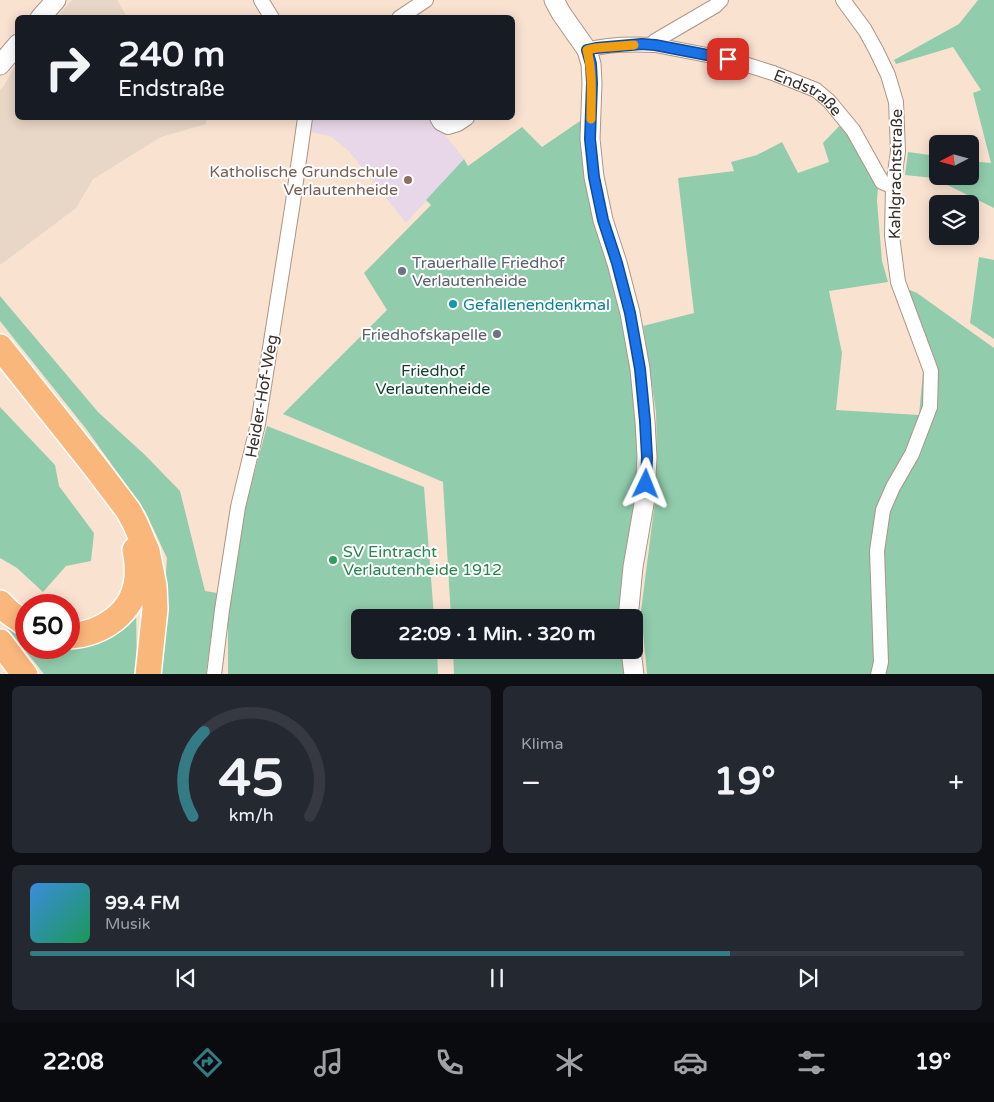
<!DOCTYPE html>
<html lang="de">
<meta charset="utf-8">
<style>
body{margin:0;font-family:"Varela Round",sans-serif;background:#242831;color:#f1f3f6;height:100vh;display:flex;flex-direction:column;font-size:19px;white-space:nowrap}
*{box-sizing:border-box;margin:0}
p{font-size:16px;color:#9ea1a6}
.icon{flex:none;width:28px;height:28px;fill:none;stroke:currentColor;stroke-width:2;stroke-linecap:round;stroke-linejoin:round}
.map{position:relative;height:674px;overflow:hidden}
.drawer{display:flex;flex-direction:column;gap:12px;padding:12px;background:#0d0f14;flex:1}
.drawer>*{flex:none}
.banner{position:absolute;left:15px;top:15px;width:500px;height:105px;border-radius:8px;box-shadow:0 2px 12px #0003;background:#171b24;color:#f1f3f6;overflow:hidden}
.needle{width:32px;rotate:264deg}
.buttons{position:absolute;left:929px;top:135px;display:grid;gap:10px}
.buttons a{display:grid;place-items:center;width:50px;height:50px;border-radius:8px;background:#171b24;box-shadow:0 2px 12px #0003;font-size:25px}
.speed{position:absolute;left:15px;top:594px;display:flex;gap:10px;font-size:25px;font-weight:700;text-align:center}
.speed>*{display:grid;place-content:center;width:65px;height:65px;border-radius:50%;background:#171b24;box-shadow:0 2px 12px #0003;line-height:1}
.speed .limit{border:8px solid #d22;background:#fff;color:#111}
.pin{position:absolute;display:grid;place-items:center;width:42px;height:42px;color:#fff;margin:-21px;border-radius:10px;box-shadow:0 2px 8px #0006}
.me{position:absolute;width:55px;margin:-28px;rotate:2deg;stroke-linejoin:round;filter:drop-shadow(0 0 4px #0008)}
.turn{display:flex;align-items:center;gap:18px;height:105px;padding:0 20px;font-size:22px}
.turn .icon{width:65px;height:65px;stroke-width:2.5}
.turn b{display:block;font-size:35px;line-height:42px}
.big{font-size:38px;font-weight:700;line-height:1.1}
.drawer .tile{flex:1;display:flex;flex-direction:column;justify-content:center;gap:8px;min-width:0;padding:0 18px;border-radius:8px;background:#242831}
.drawer .dial{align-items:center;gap:0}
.dial svg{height:130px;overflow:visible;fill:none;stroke:#363941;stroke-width:7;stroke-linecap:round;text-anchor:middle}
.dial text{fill:#f1f3f6;stroke:none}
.song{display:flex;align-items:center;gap:15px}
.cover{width:60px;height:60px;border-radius:8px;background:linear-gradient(135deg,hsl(210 70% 55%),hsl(150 70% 35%))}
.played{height:5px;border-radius:2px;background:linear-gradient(90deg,#347b86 75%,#363941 75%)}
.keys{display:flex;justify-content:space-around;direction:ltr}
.heat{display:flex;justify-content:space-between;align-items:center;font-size:28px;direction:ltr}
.drawer .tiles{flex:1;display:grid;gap:12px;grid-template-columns:1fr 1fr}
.tile:last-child{grid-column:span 2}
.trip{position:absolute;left:351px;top:609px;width:292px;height:50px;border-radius:8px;background:#171b24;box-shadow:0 2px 12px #0003;font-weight:700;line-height:50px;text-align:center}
.tabs{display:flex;height:80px;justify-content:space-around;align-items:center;background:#090b0e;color:#9ea1a6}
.tabs .icon{width:35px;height:35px}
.tabs .active{color:#347b86}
.tabs b{font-size:22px;color:#f1f3f6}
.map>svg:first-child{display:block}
.industrial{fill:#e8d6c6}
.education{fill:#e8d7e8}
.green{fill:#91ccac}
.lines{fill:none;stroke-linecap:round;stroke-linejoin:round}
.minor-casing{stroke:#ac9586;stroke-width:16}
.secondary-casing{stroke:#ac9586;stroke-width:21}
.motorway-casing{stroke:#fff;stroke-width:28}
.minor{stroke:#fff;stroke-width:14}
.secondary{stroke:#fff;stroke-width:19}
.motorway{stroke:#fab77c;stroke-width:25}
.route-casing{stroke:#114b97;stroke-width:12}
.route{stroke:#1a73e8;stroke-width:9}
.slow{stroke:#f59e0b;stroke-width:9}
.education-dot{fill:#8d6e63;stroke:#fff;stroke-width:2}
.worship-dot{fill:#6b7280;stroke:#fff;stroke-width:2}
.culture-dot{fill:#0f9aa8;stroke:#fff;stroke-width:2}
.leisure-dot{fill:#2e9e5b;stroke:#fff;stroke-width:2}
.labels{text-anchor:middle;stroke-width:4;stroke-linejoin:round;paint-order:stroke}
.street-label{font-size:16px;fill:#382f29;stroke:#fff}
.education-label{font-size:16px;fill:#785e54;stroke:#fff;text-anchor:end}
.worship-label{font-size:16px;fill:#5b616d;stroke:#fff;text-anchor:start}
.culture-label{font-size:16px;fill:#0d838f;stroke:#fff;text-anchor:start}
.park-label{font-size:16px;fill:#0d3f29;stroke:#fff}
.leisure-label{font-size:16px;fill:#27864d;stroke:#fff;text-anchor:start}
</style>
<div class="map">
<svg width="994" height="675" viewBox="0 0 994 675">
<rect width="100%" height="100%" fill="#fae2d1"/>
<!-- industrial -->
<path class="industrial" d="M72,0H117L127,17H57Z
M17,62L18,118H206V124L161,137L93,179L76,208L0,265V90L4,86Z"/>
<!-- education -->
<path class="education" d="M312,118H432L464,159L406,223L349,151L330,136L309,132Z"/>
<!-- green -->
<path class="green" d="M978,0H994V208L933,178L905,175L908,152L937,156L938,176H970V161L991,163L973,93L981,90L953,47L896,64L894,60L959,24Z
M583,119L633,370L638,421V498L622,617H451L443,482L283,414L387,310L364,273L431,205L426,200L464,159L468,166L522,127L542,147Z
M843,122L876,179L878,187L877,201L882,261L888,282L829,291L842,353L836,410L919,415L923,373L927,372L926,406L880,511L877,662L874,674H647L641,611L655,501L657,458L656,412L643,326L694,313L678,178L734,171L731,162L757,155L782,142L798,173L829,162L823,143Z
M979,257L994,260V339L970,323Z
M910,290L917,293L994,348V674H881L880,551L886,512L933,407L906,293Z
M0,296L98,412L145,455L180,491L205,591L217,593L206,674H157L161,643L167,558L145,511L87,430L0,321Z
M0,407L55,465L59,486L94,533L91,561L66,566L43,592L17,568L0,558Z
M267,426L424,487L434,617L360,618V650H437L438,674L228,675V612L245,507Z
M136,609L137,674H44L0,619L26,632V648H69Z
M453,650H625L627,674H454Z"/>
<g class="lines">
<defs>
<g id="minor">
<path d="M261,0L272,18"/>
<path d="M843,0L865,30L876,50L888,75L896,102L898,151L893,187L892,236L898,282L931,371L930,407L912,454L893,487L883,510L877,551L881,662L878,675"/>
<path d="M399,18L426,0"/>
<path id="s1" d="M655,45L728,59L773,73L816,90L829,101L853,130L882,182L893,187"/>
<path d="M587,50C607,44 634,44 655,45V41L715,6L721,0"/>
<path d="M437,118L440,123L448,127L458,124L467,118"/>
<path d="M214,675L222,610L238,507L258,424L293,202L305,118"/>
</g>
<path id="secondary" d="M554,0L561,13L587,50L591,64L592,83L590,139L594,177L603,220L617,263L630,313L640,369L645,421L647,457L645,498L633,567L628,618
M40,18L56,0
M0,65L18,44
M631,650L634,675"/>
<path id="motorway" d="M0,347L93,464L128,510L135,523L147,551L154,586L155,609L148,675
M0,603L10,613L26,624
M69,636C102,634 134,613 137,578C138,568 137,559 135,550
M0,642L25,675"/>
</defs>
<!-- minor casing -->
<use href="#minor" class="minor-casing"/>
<!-- secondary casing -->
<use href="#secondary" class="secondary-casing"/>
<!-- motorway casing -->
<use href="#motorway" class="motorway-casing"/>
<!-- minor -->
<use href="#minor" class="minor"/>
<!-- secondary -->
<use href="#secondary" class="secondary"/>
<!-- motorway -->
<use href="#motorway" class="motorway"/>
</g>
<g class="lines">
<defs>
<path id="route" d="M646,484L647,457L645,421L640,369L630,313L617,263L603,220L594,177L590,139L592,83L591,64L587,50L596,48L642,44L655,45L728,59"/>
</defs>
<!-- route casing -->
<use href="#route" class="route-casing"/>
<!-- route -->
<use href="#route" class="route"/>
<!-- slow -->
<path class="slow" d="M591,119C591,95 593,73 587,50L596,48L634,45"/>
</g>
<!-- markers -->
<circle class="education-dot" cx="408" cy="180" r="5"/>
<g class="worship-dot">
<circle cx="402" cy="271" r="5"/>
<circle cx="497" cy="334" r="5"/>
</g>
<circle class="culture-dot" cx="453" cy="304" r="5"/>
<circle class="leisure-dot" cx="333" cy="560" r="5"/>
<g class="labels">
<!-- street labels -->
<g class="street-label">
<text dy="6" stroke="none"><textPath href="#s1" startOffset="162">Endstraße</textPath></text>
<text transform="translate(895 174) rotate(-89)" y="6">Kahlgrachtstraße</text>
<text transform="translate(261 396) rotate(-80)" y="6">Heider-Hof-Weg</text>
</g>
<!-- education labels -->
<g class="education-label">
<text x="398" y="177">Katholische Grundschule<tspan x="398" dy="18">Verlautenheide</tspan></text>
</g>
<!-- worship labels -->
<g class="worship-label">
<text x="412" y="268">Trauerhalle Friedhof<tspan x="412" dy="18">Verlautenheide</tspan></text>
<text x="487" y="340" text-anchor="end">Friedhofskapelle</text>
</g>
<!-- culture labels -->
<g class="culture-label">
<text x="463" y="310">Gefallenendenkmal</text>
</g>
<!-- park labels -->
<g class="park-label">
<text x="433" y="376">Friedhof<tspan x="433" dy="18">Verlautenheide</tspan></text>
</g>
<!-- leisure labels -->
<g class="leisure-label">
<text x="343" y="557">SV Eintracht<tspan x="343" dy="18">Verlautenheide 1912</tspan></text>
</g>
</g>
</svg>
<div class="buttons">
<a><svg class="needle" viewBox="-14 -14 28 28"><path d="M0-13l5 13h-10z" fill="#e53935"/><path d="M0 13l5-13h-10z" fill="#9ea1a6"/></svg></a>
<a><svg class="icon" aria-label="layers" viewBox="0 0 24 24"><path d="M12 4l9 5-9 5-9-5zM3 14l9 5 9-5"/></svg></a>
</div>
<div class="speed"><div class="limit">50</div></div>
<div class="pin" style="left:728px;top:59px;background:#d93025"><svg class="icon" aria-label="arrive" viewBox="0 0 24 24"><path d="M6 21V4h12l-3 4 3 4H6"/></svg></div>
<svg class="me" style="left:646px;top:484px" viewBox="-20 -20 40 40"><path d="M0-17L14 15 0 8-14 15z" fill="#1a73e8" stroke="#fff" stroke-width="4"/></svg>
<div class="trip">22:09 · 1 Min. · 320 m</div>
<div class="banner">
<div class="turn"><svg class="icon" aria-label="right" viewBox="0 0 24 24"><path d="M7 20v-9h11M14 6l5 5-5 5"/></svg><div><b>240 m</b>Endstraße</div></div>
</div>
</div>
<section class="drawer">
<div class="tiles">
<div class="tile dial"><svg viewBox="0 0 100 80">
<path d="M14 69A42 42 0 1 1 86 69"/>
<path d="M14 69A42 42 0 0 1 21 17" stroke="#347b86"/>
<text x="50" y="56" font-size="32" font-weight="700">45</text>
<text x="50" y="72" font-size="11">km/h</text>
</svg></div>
<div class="tile"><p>Klima</p>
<div class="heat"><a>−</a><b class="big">19°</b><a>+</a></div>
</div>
<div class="tile">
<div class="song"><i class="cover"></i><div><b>99.4 FM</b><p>Musik</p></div></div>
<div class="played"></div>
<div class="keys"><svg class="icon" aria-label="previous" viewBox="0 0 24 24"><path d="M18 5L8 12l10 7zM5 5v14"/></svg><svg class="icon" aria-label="pause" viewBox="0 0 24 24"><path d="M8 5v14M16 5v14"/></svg><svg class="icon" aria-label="next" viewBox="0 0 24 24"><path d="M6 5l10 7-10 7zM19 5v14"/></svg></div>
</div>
</div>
</section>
<nav class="tabs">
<b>22:08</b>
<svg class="icon active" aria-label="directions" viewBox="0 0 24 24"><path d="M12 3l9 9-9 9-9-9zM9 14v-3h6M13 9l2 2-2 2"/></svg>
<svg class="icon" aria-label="music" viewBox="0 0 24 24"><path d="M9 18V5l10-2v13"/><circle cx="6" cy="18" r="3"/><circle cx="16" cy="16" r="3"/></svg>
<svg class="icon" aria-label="phone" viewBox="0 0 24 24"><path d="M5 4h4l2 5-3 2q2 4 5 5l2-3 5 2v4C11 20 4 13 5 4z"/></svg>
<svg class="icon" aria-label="climate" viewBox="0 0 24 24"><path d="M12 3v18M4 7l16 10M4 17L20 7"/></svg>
<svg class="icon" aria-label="car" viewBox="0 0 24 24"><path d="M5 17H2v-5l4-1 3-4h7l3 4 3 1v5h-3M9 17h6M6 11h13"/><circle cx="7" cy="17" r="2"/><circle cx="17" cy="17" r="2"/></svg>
<svg class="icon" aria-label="filters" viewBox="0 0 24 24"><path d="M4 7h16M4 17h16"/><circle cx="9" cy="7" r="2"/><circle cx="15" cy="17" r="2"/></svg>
<b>19°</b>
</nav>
